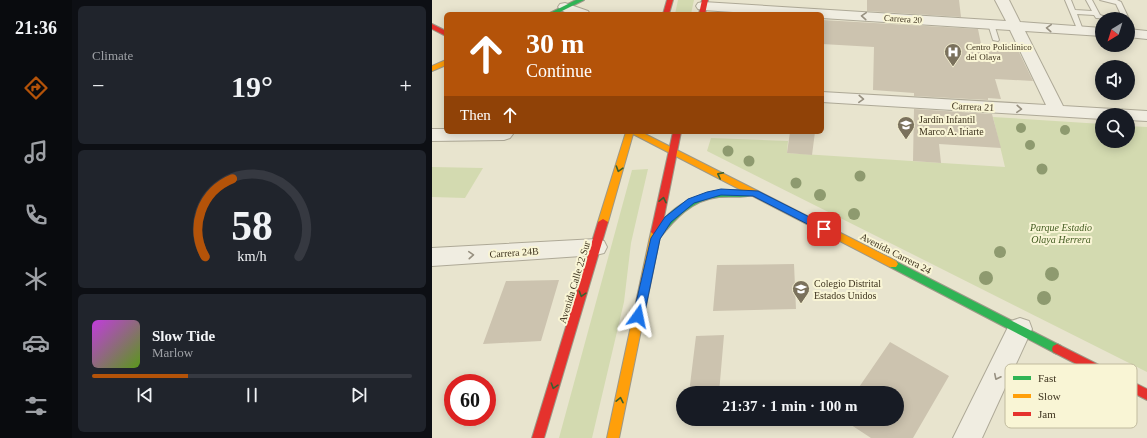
<!DOCTYPE html>
<meta charset="utf-8">
<style>
body{margin:0;font-family:"Times New Roman",serif;background:#20242c;color:#f1f3f6;height:100vh;display:flex;flex-direction:column;font-size:15px;white-space:nowrap}
*{box-sizing:border-box;margin:0}
p{font-size:13px;color:#9ea1a6}
.icon{flex:none;width:22px;height:22px;fill:none;stroke:currentColor;stroke-width:2;stroke-linecap:round;stroke-linejoin:round}
.map{position:relative;flex:1;overflow:hidden}
.sheet{display:flex;flex-direction:column;gap:6px;padding:6px;background:#0d0f14;width:360px}
.sheet>*{flex:none}
.hud{position:absolute;left:12px;top:12px;width:380px;height:122px;border-radius:6px;box-shadow:0 2px 10px #0003;background:#b45309;color:#fff;overflow:hidden}
.needle{width:26px;rotate:218deg}
.tools{position:absolute;left:663px;top:12px;display:grid;gap:8px}
.tools a{display:grid;place-items:center;width:40px;height:40px;border-radius:50%;background:#171b24;box-shadow:0 2px 10px #0003;font-size:20px}
.speed{position:absolute;left:12px;top:374px;display:flex;gap:8px;font-size:20px;font-weight:700;text-align:center}
.speed>*{display:grid;place-content:center;width:52px;height:52px;border-radius:50%;background:#171b24;box-shadow:0 2px 10px #0003;line-height:1}
.speed .limit{border:6px solid #d22;background:#fff;color:#111}
.pin{position:absolute;display:grid;place-items:center;width:34px;height:34px;color:#fff;margin:-17px;border-radius:8px;box-shadow:0 2px 6px #0006}
.me{position:absolute;width:44px;margin:-22px;rotate:12deg;stroke-linejoin:round;filter:drop-shadow(0 0 3px #0008)}
.turn{display:flex;align-items:center;gap:14px;height:84px;padding:0 16px;font-size:18px}
.turn .icon{width:52px;height:52px;stroke-width:2.5}
.turn b{display:block;font-size:28px;line-height:34px}
.then{display:flex;align-items:center;height:38px;padding:0 16px;background:#0003;gap:8px;font-size:15px}
.big{font-size:30px;font-weight:800;line-height:1.1}
.sheet .widget{flex:1;display:flex;flex-direction:column;justify-content:center;gap:6px;min-width:0;padding:0 14px;border-radius:6px;background:#20242c}
.sheet .dial{align-items:center;gap:0}
.dial svg{height:104px;overflow:visible;fill:none;stroke:#363941;stroke-width:7;stroke-linecap:round;text-anchor:middle}
.dial text{fill:#f1f3f6;stroke:none}
.song{display:flex;align-items:center;gap:12px}
.cover{width:48px;height:48px;border-radius:6px;background:linear-gradient(135deg,hsl(290 70% 55%),hsl(90 70% 35%))}
.played{height:4px;border-radius:2px;background:linear-gradient(90deg,#b45309 30%,#363941 30%)}
.keys{display:flex;justify-content:space-around;direction:ltr}
.heat{display:flex;justify-content:space-between;align-items:center;font-size:22px;direction:ltr}
.trip{position:absolute;left:244px;top:386px;width:228px;height:40px;border-radius:20px;background:#171b24;box-shadow:0 2px 10px #0003;font-weight:800;line-height:40px;text-align:center}
main{display:flex;flex:1;min-height:0}
.tab-bar{display:flex;flex-direction:column;width:72px;justify-content:space-around;align-items:center;background:#090b0e;color:#9ea1a6}
.tab-bar .icon{width:28px;height:28px}
.tab-bar .active{color:#b45309}
.tab-bar b{font-size:18px;color:#f1f3f6}
.map>svg:first-child{display:block}
.green{fill:#d3dab0}
.building{fill:#ccc3af}
.lines{fill:none;stroke-linecap:round;stroke-linejoin:round}
.lane-casing{stroke:#aea997;stroke-width:2}
.street-casing{stroke:#aea997;stroke-width:2}
.fast-casing{stroke:#9d9887;stroke-width:2}
.slow-casing{stroke:#9d9887;stroke-width:2}
.jam-casing{stroke:#9d9887;stroke-width:2}
.lane{fill:#f0ede1;fill-rule:evenodd}
.street{fill:#f0ede1;fill-rule:evenodd}
.fast{fill:#30b455;fill-rule:evenodd}
.slow{fill:#ff9f0a;fill-rule:evenodd}
.jam{fill:#e5322d;fill-rule:evenodd}
.tree{fill:#8e9a6f}
.oneway{stroke:#979080}
.oneway2{stroke:#396031}
.route{fill:#1a73e8;stroke:#114b97}
.labels{text-anchor:middle;stroke-width:4;stroke-linejoin:round;paint-order:stroke}
.far-street-label{font-size:9px;fill:#3e331e;stroke:#f9f5d5}
.far-poi-label{font-size:9px;fill:#3e331e;stroke:#f9f5d5;text-anchor:start}
.street-label{font-size:10px;fill:#3e331e;stroke:#f9f5d5}
.poi-label{font-size:10px;fill:#3e331e;stroke:#f9f5d5;text-anchor:start}
.park-label{font-size:10px;font-style:italic;fill:#445d22;stroke:#f9f5d5}
.key{fill:#f9f5d5;stroke:#c1bb9e;stroke-width:1}
.key-label{font-size:11px;fill:#3e331e}
</style>
<main>
<nav class="tab-bar">
<b>21:36</b>
<svg class="icon active" aria-label="directions" viewBox="0 0 24 24"><path d="M12 3l9 9-9 9-9-9zM9 14v-3h6M13 9l2 2-2 2"/></svg>
<svg class="icon" aria-label="music" viewBox="0 0 24 24"><path d="M9 18V5l10-2v13"/><circle cx="6" cy="18" r="3"/><circle cx="16" cy="16" r="3"/></svg>
<svg class="icon" aria-label="phone" viewBox="0 0 24 24"><path d="M5 4h4l2 5-3 2q2 4 5 5l2-3 5 2v4C11 20 4 13 5 4z"/></svg>
<svg class="icon" aria-label="climate" viewBox="0 0 24 24"><path d="M12 3v18M4 7l16 10M4 17L20 7"/></svg>
<svg class="icon" aria-label="car" viewBox="0 0 24 24"><path d="M5 17H2v-5l4-1 3-4h7l3 4 3 1v5h-3M9 17h6M6 11h13"/><circle cx="7" cy="17" r="2"/><circle cx="17" cy="17" r="2"/></svg>
<svg class="icon" aria-label="filters" viewBox="0 0 24 24"><path d="M4 7h16M4 17h16"/><circle cx="9" cy="7" r="2"/><circle cx="15" cy="17" r="2"/></svg>
</nav>
<section class="sheet">
<div class="widget"><p>Climate</p>
<div class="heat"><a>−</a><b class="big">19°</b><a>+</a></div>
</div>
<div class="widget dial"><svg viewBox="0 0 100 80">
<path d="M14 69A42 42 0 1 1 86 69"/>
<path d="M14 69A42 42 0 0 1 35 9" stroke="#b45309"/>
<text x="50" y="56" font-size="32" font-weight="700">58</text>
<text x="50" y="72" font-size="11">km/h</text>
</svg></div>
<div class="widget">
<div class="song"><i class="cover"></i><div><b>Slow Tide</b><p>Marlow</p></div></div>
<div class="played"></div>
<div class="keys"><svg class="icon" aria-label="previous" viewBox="0 0 24 24"><path d="M18 5L8 12l10 7zM5 5v14"/></svg><svg class="icon" aria-label="pause" viewBox="0 0 24 24"><path d="M8 5v14M16 5v14"/></svg><svg class="icon" aria-label="next" viewBox="0 0 24 24"><path d="M6 5l10 7-10 7zM19 5v14"/></svg></div>
</div>
</section>
<div class="map">
<svg width="715" height="438" viewBox="0 0 715 438">
<rect width="100%" height="100%" fill="#e8e4ce"/>
<!-- green -->
<path class="green" d="M246,0H262L259,14H243Z
M561,117L670,124V141H696V126L715,127V372L275,151L279,138L356,141L355,153L573,167Z
M0,167L51,168L33,198L0,197Z
M216,169L199,243L192,302L160,438H127L200,170Z"/>
<!-- building -->
<path class="building" d="M435,0H527L529,17L435,11Z
M390,20L546,29L549,44L584,46L601,81L563,79L569,99L556,98V100L482,96V93L441,90L442,47L390,44Z
M482,109L560,114L569,148L507,144L509,163L481,161Z
M358,132H383L380,155L355,153Z
M362,264L364,309L281,311L285,265Z
M127,280L109,341L51,344L74,281Z
M292,335L287,393H257L264,336Z
M458,342L517,376L481,438H439L410,419H465V393H423Z"/>
<g class="lines">
<defs>
<path id="lane" d="M633,0H639L643,10L660,11L654,0H660L668,15L680,19L664,18L662,15L645,14L651,30L646,31Z
M668,0H685L689,2L697,19L696,20V19H691L684,4Z
M559,22L562,24L567,40L566,41L561,40L556,24Z"/>
<path id="street" d="M563,0H577L588,22L670,28V36L593,31L631,106L715,111V121L696,120V115H670V119L390,102V92L614,105L578,30L390,18V14H331L271,10L266,9L264,6L266,3L271,2L574,21Z
M133,3L156,11L158,14C148,14 133,16 126,7L128,4Z
M696,29L715,31V39L696,37Z
M0,129H14V132H80L81,134L78,138L72,140L0,141Z
M164,239L172,241L175,247L172,253L164,255L0,266V248Z
M588,318L597,321L600,329L550,438H521L579,321Z"/>
<path id="fast" d="M144,0H152L124,14H116Z
M318,190L322,193L321,195C311,198 298,196 287,197C259,200 243,219 226,240H220L218,238C242,197 274,190 318,190Z
M461,260L629,346L630,349L629,352L625,354L621,352L458,267L456,264L458,261Z"/>
<path id="slow" d="M14,60V65L0,71V66Z
M194,132H209L464,261L466,264L464,267H458L201,134L176,222L174,224H168L166,222Z
M224,229L227,230L229,232L187,438H175L219,232L221,230Z"/>
<path id="jam" d="M235,0H241L237,14H231Z
M270,0H276L273,14H267Z
M0,24L14,31V36L0,29Z
M241,132H249L229,232L227,234H221L219,232Z
M171,219L176,222L112,438H100L166,222Z
M625,344L715,389V400L621,352L620,349L621,346Z"/>
</defs>
<!-- lane casing -->
<use href="#lane" class="lane-casing"/>
<!-- street casing -->
<use href="#street" class="street-casing"/>
<!-- fast casing -->
<use href="#fast" class="fast-casing"/>
<!-- slow casing -->
<use href="#slow" class="slow-casing"/>
<!-- jam casing -->
<use href="#jam" class="jam-casing"/>
<!-- lane -->
<use href="#lane" class="lane"/>
<!-- street -->
<use href="#street" class="street"/>
<!-- fast -->
<use href="#fast" class="fast"/>
<!-- slow -->
<use href="#slow" class="slow"/>
<!-- jam -->
<use href="#jam" class="jam"/>
</g>
<!-- trees -->
<g class="tree">
<circle cx="589" cy="128" r="5"/>
<circle cx="633" cy="130" r="5"/>
<circle cx="598" cy="145" r="5"/>
<circle cx="296" cy="151" r="5.5"/>
<circle cx="317" cy="161" r="5.5"/>
<circle cx="610" cy="169" r="5.5"/>
<circle cx="428" cy="176" r="5.5"/>
<circle cx="364" cy="183" r="5.5"/>
<circle cx="388" cy="195" r="6"/>
<circle cx="422" cy="214" r="6"/>
<circle cx="568" cy="252" r="6"/>
<circle cx="620" cy="274" r="7"/>
<circle cx="554" cy="278" r="7"/>
<circle cx="612" cy="298" r="7"/>
</g>
<!-- one-way arrows -->
<defs><path id="oneway-chevron" d="M-2-3.5L2.5 0L-2 3.5" fill="none" stroke-width="1.6" stroke-linecap="round" stroke-linejoin="round"/></defs>
<g class="oneway">
<use href="#oneway-chevron" transform="translate(432 16) rotate(-176)"/>
<use href="#oneway-chevron" transform="translate(617 28) rotate(-176)"/>
<use href="#oneway-chevron" transform="translate(429 99) rotate(3)"/>
<use href="#oneway-chevron" transform="translate(587 109) rotate(3)"/>
<use href="#oneway-chevron" transform="translate(39 255) rotate(-4)"/>
<use href="#oneway-chevron" transform="translate(565 377) rotate(116)"/>
</g>
<g class="oneway2">
<use href="#oneway-chevron" transform="translate(187 169) rotate(107)"/>
<use href="#oneway-chevron" transform="translate(288 175) rotate(-153)"/>
<use href="#oneway-chevron" transform="translate(231 200) rotate(-78)"/>
<use href="#oneway-chevron" transform="translate(150 294) rotate(107)"/>
<use href="#oneway-chevron" transform="translate(122 386) rotate(107)"/>
<use href="#oneway-chevron" transform="translate(188 400) rotate(-78)"/>
</g>
<!-- route -->
<path class="route" d="M289,189L326,191L395,226L397,229L392,232L389,231L321,196L289,195L262,203L239,222L228,239L212,316L210,319L206,320L203,319L201,316L219,238L233,217L256,199L275,192Z"/>
<!-- icons -->
<defs>
<symbol id="hospital-pin" viewBox="-11 -11 22 30"><path d="M0 17L-7.5 6A9.5 9.5 0 1 1 7.5 6Z" fill="#7a715c" stroke="#f9f5d5"/><path d="M-5-5h3v3.5h4V-5h3V5h-3V1.5h-4V5h-3Z" fill="#fff"/></symbol>
<symbol id="school-pin" viewBox="-11 -11 22 30"><path d="M0 17L-7.5 6A9.5 9.5 0 1 1 7.5 6Z" fill="#7a715c" stroke="#f9f5d5"/><path d="M0-5L7-2L0 1L-7-2ZM-4 1L0 2.5L4 1V4Q0 6-4 4Z" fill="#fff"/></symbol>
</defs>
<g fill-rule="evenodd">
<use href="#hospital-pin" x="511" y="42" width="20" height="27"/>
<use href="#school-pin" x="464" y="115" width="20" height="27"/>
<use href="#school-pin" x="359" y="279" width="20" height="27"/>
</g>
<g class="labels">
<!-- far-street labels -->
<g class="far-street-label">
<text transform="translate(471 19) rotate(4)" y="3">Carrera 20</text>
</g>
<!-- far-poi labels -->
<g class="far-poi-label">
<text x="534" y="50">Centro Policlínico<tspan x="534" dy="10">del Olaya</tspan></text>
</g>
<!-- street labels -->
<g class="street-label">
<text transform="translate(541 106) rotate(3)" y="4">Carrera 21</text>
<text transform="translate(82 252) rotate(-4)" y="4">Carrera 24B</text>
<text transform="translate(464 253) rotate(27)" y="4">Avenida Carrera 24</text>
<text transform="translate(142 282) rotate(-73)" y="4">Avenida Calle 22 Sur</text>
</g>
<!-- poi labels -->
<g class="poi-label">
<text x="487" y="123">Jardín Infantil<tspan x="487" dy="12">Marco A. Iriarte</tspan></text>
<text x="382" y="287">Colegio Distrital<tspan x="382" dy="12">Estados Unidos</tspan></text>
</g>
<!-- park labels -->
<g class="park-label">
<text x="629" y="231">Parque Estadio<tspan x="629" dy="12">Olaya Herrera</tspan></text>
</g>
</g>
<!-- legend -->
<rect x="573" y="364" width="132" height="64" rx="6" class="key"/>
<rect x="581" y="376" width="18" height="4" fill="#30b455"/>
<rect x="581" y="394" width="18" height="4" fill="#ff9f0a"/>
<rect x="581" y="412" width="18" height="4" fill="#e5322d"/>
<g class="key-label">
<text x="606" y="382">Fast</text>
<text x="606" y="400">Slow</text>
<text x="606" y="418">Jam</text>
</g>
</svg>
<div class="tools">
<a><svg class="needle" viewBox="-14 -14 28 28"><path d="M0-13l5 13h-10z" fill="#e53935"/><path d="M0 13l5-13h-10z" fill="#9ea1a6"/></svg></a>
<a><svg class="icon" aria-label="sound" viewBox="0 0 24 24"><path d="M4 9h4l5-4v14l-5-4H4zM17 9q2 3 0 6"/></svg></a>
<a><svg class="icon" aria-label="search" viewBox="0 0 24 24"><circle cx="10" cy="10" r="6"/><path d="M15 15l6 6"/></svg></a>
</div>
<div class="speed"><div class="limit">60</div></div>
<div class="pin" style="left:392px;top:229px;background:#d93025"><svg class="icon" aria-label="arrive" viewBox="0 0 24 24"><path d="M6 21V4h12l-3 4 3 4H6"/></svg></div>
<svg class="me" style="left:206px;top:316px" viewBox="-20 -20 40 40"><path d="M0-17L14 15 0 8-14 15z" fill="#1a73e8" stroke="#fff" stroke-width="4"/></svg>
<div class="trip">21:37 · 1 min · 100 m</div>
<div class="hud">
<div class="turn"><svg class="icon" aria-label="ahead" viewBox="0 0 24 24"><path d="M12 20V5M6 11l6-6 6 6"/></svg><div><b>30 m</b>Continue</div></div>
<div class="then">Then<svg class="icon" aria-label="ahead" viewBox="0 0 24 24"><path d="M12 20V5M6 11l6-6 6 6"/></svg></div>
</div>
</div>
</main>
